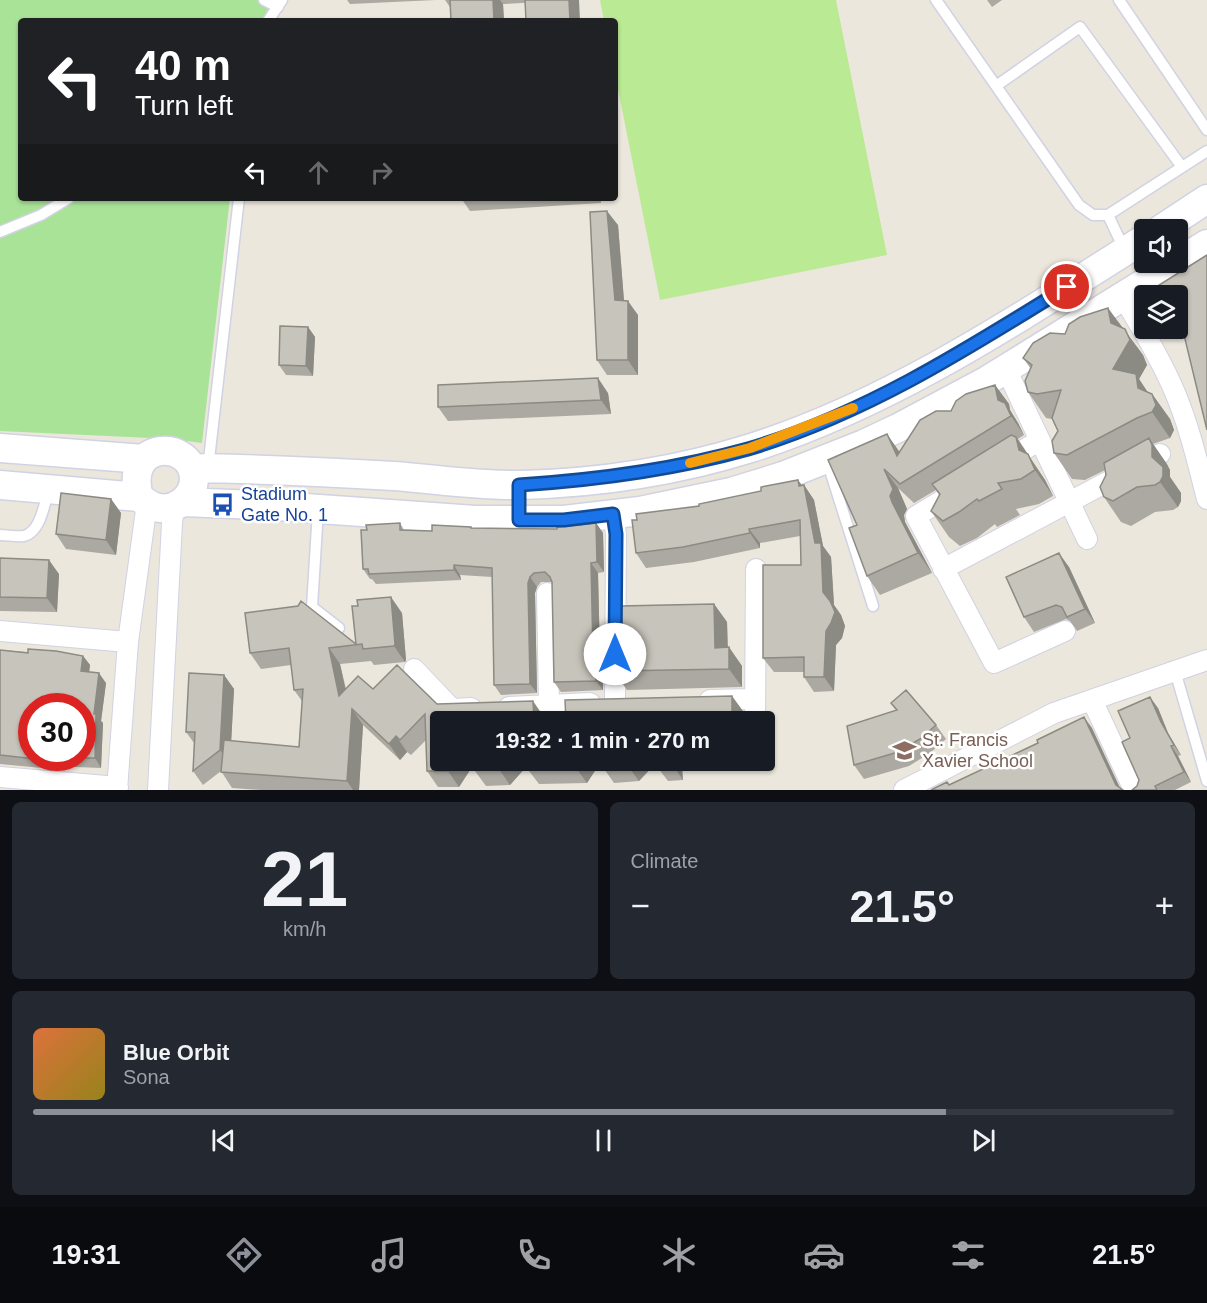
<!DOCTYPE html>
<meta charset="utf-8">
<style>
body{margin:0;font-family:Arial,sans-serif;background:#242831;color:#f1f3f6;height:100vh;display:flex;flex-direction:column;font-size:22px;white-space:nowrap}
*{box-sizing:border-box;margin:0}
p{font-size:20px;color:#9ea1a6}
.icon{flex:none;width:33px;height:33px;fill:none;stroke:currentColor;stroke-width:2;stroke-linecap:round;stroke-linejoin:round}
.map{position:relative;height:790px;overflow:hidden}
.sheet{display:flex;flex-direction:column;gap:12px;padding:12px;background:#0d0f14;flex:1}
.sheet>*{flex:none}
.banner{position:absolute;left:18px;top:18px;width:600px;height:183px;border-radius:6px;box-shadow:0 2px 4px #0004;background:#202124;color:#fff;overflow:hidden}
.buttons{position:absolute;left:1134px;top:219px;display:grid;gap:12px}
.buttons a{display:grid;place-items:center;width:54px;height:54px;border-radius:6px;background:#171b24;box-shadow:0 2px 4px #0004;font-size:30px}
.speed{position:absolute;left:18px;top:693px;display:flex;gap:12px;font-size:30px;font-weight:700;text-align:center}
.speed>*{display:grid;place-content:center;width:78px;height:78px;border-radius:50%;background:#171b24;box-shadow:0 2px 4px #0004;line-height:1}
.speed .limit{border:9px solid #d22;background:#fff;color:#111}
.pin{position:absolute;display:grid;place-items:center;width:51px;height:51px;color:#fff;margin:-26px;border:3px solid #fff;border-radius:50%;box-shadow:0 2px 6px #0007}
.me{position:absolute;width:66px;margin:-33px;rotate:0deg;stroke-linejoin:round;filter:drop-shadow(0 0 4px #0008)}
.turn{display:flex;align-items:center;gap:21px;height:126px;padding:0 18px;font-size:27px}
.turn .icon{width:78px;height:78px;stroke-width:2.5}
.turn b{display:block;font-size:42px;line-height:51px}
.lanes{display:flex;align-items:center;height:57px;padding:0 18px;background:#0003;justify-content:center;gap:30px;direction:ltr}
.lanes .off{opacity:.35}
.big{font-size:45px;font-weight:700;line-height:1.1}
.sheet .tile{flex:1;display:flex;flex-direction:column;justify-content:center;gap:9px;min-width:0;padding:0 21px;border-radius:9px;background:#242831}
.sheet .dial{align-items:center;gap:0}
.dial b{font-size:78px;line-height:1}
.song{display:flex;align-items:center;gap:18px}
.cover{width:72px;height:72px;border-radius:9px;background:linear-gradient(135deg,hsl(20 70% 55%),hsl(50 70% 35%))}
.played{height:6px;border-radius:3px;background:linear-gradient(90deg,#8c9099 80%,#363941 80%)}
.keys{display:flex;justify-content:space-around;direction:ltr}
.heat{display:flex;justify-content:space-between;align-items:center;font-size:33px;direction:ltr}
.sheet .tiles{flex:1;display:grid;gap:12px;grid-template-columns:1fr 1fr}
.tile:last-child{grid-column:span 2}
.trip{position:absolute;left:430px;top:711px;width:345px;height:60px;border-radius:6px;background:#171b24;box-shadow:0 2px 4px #0004;font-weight:700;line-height:60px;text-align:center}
.tabs{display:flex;height:96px;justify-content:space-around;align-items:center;background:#090b0e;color:#9ea1a6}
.tabs .icon{width:42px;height:42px}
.tabs .active{color:#8c9099}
.tabs b{font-size:27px;color:#f1f3f6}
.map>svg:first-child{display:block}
.green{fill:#a9e398}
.pitch{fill:#bbea94}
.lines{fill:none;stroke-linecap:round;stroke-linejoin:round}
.service-casing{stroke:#d1d2e3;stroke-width:13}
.minor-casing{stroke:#d1d2e3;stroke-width:22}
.secondary-casing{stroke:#d1d2e3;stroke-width:31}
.service{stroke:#fff;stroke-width:10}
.minor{stroke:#fff;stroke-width:20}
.secondary{stroke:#fff;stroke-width:28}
.wall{fill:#aba9a1;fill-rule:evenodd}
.shaded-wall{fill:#8b8a83}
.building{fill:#c7c5bb;stroke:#8b8a83;stroke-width:1.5}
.route-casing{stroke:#114b97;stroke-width:15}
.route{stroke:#1a73e8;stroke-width:10}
.slow{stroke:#f59e0b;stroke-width:10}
.labels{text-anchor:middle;stroke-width:5;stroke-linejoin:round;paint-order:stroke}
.transit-label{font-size:18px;fill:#164399;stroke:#fff;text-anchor:start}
.education-label{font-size:18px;fill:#785e54;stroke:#fff;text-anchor:start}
</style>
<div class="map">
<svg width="1207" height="790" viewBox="0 0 1207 790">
<rect width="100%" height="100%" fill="#ece7dc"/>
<!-- green -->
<path class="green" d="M0,0H274L261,21H21V198H230L202,443L172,439L0,431Z"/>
<!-- pitch -->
<path class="pitch" d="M600,0H836L887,255L660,300L615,74V21H604Z"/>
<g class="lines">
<defs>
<path id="service" d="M264,0L278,7
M936,0L996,86
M1119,0L1207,130
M268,21L282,0
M1108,215L1207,151
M0,232L41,215L69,198
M1125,251L1108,215H1093L1079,205L996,86L1080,27L1182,167
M827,461L873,606
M208,468L239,198
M318,510L312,607L339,628
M0,535C7,535 17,537 24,536C40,532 44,506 48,492
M1175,671L1207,781"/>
<path id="minor" d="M1123,297C1142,329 1162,361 1176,395C1190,429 1198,464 1207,499
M1006,369L1087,539
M1004,462L1040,440
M956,492L916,516L994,663L1065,631
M613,514L616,534L615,702
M943,569L1160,454
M547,593L549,705
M0,631L128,642
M414,669L452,709L471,708
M710,700L755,699
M1092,700L1134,790
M509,707L590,703
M755,719L756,569
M0,777L118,787
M117,790L128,642L147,503
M158,790L172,523L174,507
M904,790L1054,713L1207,660"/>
<path id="secondary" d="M1160,230L1207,199
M0,448L144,459
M192,468C259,469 327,472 394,476C435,479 480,486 521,485C597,483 678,471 751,448C893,403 1019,318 1144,239
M0,485L139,497C144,501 149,505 155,507C174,513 194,498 194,478C192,439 123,439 139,497
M183,502L277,506L475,520H564L640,511L731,492L783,476L864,444L898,428L988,380L1207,244"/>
</defs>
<!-- service casing -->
<use href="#service" class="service-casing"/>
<!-- minor casing -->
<use href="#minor" class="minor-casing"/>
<!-- secondary casing -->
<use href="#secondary" class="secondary-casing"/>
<!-- service -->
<use href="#service" class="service"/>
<!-- minor -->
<use href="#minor" class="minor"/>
<!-- secondary -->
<use href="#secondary" class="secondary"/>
</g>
<!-- wall -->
<path class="wall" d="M347,0H436L350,4Z
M445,0H579L503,4L504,21H451L450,7Z
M987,0H1002L992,7Z
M461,198H601V203L470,211Z
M618,225L624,300L638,315V375H607L597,360Z
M1207,255L1181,322L1178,317V296Z
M308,327L315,337L313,376L286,375L279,365Z
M1123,328L1143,355L1147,365L1139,379L1148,393L1152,394L1170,419L1174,430L1170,438L1153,444L1170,470V477L1181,493V501L1178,507L1173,510L1155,512L1131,526L1121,522L1104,497L1106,475L1105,470L1085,480L1072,479L1054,453L1058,431L1052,419L1046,418L1028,392L1031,369L1023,358L1065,334Z
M995,385L1009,404L1010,410L1018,423L1024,435L1018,439L1045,480L1053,496L1039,504L1016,509L1020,515L997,527L995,524L977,538L960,546L949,537L931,511L939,495L936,490L914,503L898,488L907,509L904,515L905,522L932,573L880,595L867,576L857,525L828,460L899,452L951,411Z
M608,393L611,414L448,421L438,407Z
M798,480L802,485H804L814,500L823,546L831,557L834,605L841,615L845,626L842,638L836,645L834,691L814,692L804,677V672H774L763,658L801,565L800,536L760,543V548L694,562L646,568L636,553L637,520L761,491Z
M111,499L121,513L116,555L66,549L56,534Z
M400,523L404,530L432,531L471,527L472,528L557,529L596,523L603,533L604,572L598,573L600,657L603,663V690L561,692L554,682L552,582H541L537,587L535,593L537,693L501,695L494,685L492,577L460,575L461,580L376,584L372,579H370L363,569L367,530Z
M0,558L59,574L57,612L0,611Z
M1069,567L1095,623L1077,631L1070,621L1066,619L1034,632L1024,617Z
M714,604L727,622L728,647L742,666V687L627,690L614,671L621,643Z
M245,613L356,644L402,613L406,660L405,662L374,665L371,661L340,664L346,689H373L437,704L544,717L441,760H765V767L682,768L683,780L668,781L655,764L639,781L614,783L600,763L587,783L539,784L526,767L510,785L486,786L472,767L459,787H438L427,771L426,740L411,755L407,752L400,760L363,725L359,790H261L232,788L221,771L203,785L193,771L194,743L186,732L224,675L234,689L231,741L299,747L302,701L294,690L291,665L261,669L250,653Z
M0,650L83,656L90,665L89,672L106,683L101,721L103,723L101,768L52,766V769L0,764ZM82,706V758H32Z
M891,703L936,725L946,739L930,753L909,766L864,779L854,765L896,710Z
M1158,708L1168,733L1181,755L1178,756L1191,782L1175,790H1132L1137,786L1139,780L1130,738Z"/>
<!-- shaded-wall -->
<path class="shaded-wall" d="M493,0H500L503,4L504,21H494Z
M569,0H579L580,21H570Z
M607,211L618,225L625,314L615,300Z
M628,301L638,315V375L628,360Z
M1108,308L1143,355L1147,365L1139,379L1153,400L1152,394L1170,419L1174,430L1170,438L1152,412L1113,369L1111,323Z
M308,327L315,337L313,376L306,366Z
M598,378L608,393L611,414L601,400Z
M995,385L1009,404L1010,410L1018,423L1024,435L1011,416L998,400Z
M887,434L901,454L897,456Z
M1016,437L1045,480L1053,496L1035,470L1019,450Z
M1149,438L1167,464L1170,470V477L1181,493V501L1178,507L1160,482L1152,457Z
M884,469L898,488L907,509L904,515L905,522L932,573L918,553L892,502Z
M798,480L805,491L804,485L814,500L823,546L831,557L834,605L841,615L845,626L842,638L836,645L834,691L824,677L823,592L815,543Z
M111,499L121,513L116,555L106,540Z
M596,523L603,533L604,572L597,562Z
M749,529L760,543V548L750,533Z
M1059,553L1069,567L1095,623L1085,609Z
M49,560L59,574L57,612L47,598Z
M591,563L598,573L600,657L603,663V690L596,681L593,653Z
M454,565L460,575L461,580L454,570Z
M530,577L537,587L535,593L537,693L530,684L528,583Z
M391,597L402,613L406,660L405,662L394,646Z
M714,604L727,622L728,666L715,648Z
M729,647L742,666V687L729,669Z
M329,648L340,664L350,711L339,696Z
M83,656L90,665L88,681L81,671Z
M99,673L106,683L101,721L103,723L101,768L95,758L94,714Z
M224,675L234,689L230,765L220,750Z
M732,696L743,711V722H732Z
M1150,697L1158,708L1168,733L1181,755L1174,745L1161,722Z
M533,701L544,717V722H534Z
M352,709L363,725L359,790H353L347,781Z
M1084,717L1092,728L1121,790L1116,785Z
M396,736L407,752L400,760L389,744Z
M1171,746L1178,756L1191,782L1184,772Z
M45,758L52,766V769L45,760Z
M455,760H467L472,767L459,787L448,771Z
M507,760H522L526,767L510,785L499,769Z
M581,760H598L600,763L587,783L576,768Z
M632,760H652L655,764L639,781L628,766Z
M672,760H678L682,768L683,780L672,764Z
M761,760H765V767Z"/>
<!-- building -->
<path class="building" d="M450,0H493L494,21H451Z
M525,0H569L570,21H526Z
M607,211L615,300L628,301V360H597L590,212Z
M1207,255V430L1178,310V311V296H1162L1156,287Z
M1108,308L1111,323L1125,329L1130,340L1113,369L1136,374L1138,388L1152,394L1156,405L1152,412L1137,418L1067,455L1054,453L1052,441L1058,431L1052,418L1061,390L1037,394L1028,392L1025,381L1032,365L1023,358L1033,343L1050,333L1065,334L1069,324L1080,317Z
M280,326L308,327L306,366L279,365Z
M598,378L601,400L438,407V385Z
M995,385L998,400L1005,403L1011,416L900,484L884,469L893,489L890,496L892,502L918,553L867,576L849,528L857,525L828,460L887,434L897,456L920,420L936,411H951L956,401L966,394Z
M1011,435L1016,437L1019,450L1028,454L1035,470L1021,479L998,483L1002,489L979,501L977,499L959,512L943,521L931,511L940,494L932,484Z
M1149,438L1152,445V457L1163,467V476L1160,482L1155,485L1137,487L1113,501L1104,497L1100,487L1106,475L1104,463Z
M798,480L799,486L804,485L815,543H821L823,592L830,601L835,612L831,623L826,631L824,677H804V657L763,658V565H801L800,520L749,529L750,533L683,547L636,553L632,520H637L636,514L699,506V504L761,491V487Z
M61,493L111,499L106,540L56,534Z
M400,523V530L432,531V525L471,527V528L557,529V527L596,523L597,562L591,563L593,653H596V681L554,682L552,582L550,577L545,572L534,573L530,577L528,583L530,684L494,685L492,568L454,565V570L369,574L368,569H363L361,530H367L366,525Z
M1059,553L1085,609L1067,617L1062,607L1056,605L1024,617L1006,577Z
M0,558L49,560L47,598L0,597Z
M391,597L395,644L394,646L363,649L362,644L329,648L339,696L358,676L373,689L397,665L437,704L533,701L534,722H441V760H455L448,771H427L425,714L400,740L396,736L389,744L352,709L347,781L221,772L224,740L299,747L303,689L294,690L289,648L250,653L245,613L298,606L301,601L356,644L352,606H358L357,600Z
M714,604L715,648L729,647V669L614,671V643H621L620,606Z
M28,649L56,651L83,656L81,671L99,673L94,714H96L95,758H82V706H32V758H45V760L0,755V650L28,653Z
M189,673L224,675L220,750L193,771L195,732H186Z
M906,690L936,725L920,739L898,752L854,765L847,726L897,710L891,703Z
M732,696V722H566L565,700Z
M1150,697L1161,722L1174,745L1171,746L1184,772L1155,786L1157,790H1132L1137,786L1139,780L1122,742L1130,738L1118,711Z
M1084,717L1116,785L1123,790H931L947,782L949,785L1038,743L1037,740Z
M467,760H507L499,769L475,770Z
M522,760H581L576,768H528Z
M598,760H632L628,766L603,767Z
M653,760H672V764L657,765Z"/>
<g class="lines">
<defs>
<path id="route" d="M615,654L616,534L613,514L564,520H519V485C596,480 673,470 748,449C863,415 966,350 1067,287"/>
</defs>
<!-- route casing -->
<use href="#route" class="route-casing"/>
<!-- route -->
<use href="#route" class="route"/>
<!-- slow -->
<path class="slow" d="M690,463L750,448L853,408"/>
</g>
<!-- icons -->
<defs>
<symbol id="bus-bare" viewBox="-9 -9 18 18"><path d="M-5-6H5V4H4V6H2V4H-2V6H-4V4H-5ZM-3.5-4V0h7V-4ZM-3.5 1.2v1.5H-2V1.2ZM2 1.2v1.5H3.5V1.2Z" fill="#1a4fb4" stroke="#fff" stroke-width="2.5" paint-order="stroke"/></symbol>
<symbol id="school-bare" viewBox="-9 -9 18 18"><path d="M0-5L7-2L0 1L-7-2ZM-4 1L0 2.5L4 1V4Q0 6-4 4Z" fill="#8d6e63" stroke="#fff" stroke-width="2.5" paint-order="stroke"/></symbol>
</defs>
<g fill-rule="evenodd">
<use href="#bus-bare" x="206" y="488" width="33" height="33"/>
<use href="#school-bare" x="888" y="734" width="33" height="33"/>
</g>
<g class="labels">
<!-- transit labels -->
<g class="transit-label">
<text x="241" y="500">Stadium<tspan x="241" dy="21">Gate No. 1</tspan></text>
</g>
<!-- education labels -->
<g class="education-label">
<text x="922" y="746">St. Francis<tspan x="922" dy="21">Xavier School</tspan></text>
</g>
</g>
</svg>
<div class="buttons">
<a><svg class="icon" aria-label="sound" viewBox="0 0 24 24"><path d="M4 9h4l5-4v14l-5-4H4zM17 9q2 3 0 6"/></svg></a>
<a><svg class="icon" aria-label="layers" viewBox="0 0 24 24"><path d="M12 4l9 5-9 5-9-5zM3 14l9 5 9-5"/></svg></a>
</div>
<div class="speed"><div class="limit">30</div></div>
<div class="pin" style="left:1067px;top:287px;background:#d93025"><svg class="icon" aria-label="arrive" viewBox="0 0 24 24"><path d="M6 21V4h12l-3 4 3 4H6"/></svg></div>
<svg class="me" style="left:615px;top:654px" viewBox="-20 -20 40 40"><circle r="19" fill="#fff"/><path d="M0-13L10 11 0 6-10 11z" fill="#1a73e8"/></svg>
<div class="trip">19:32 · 1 min · 270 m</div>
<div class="banner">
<div class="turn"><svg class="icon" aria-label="left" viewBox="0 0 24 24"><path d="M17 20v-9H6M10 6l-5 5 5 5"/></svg><div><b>40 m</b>Turn left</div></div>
<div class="lanes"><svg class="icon" aria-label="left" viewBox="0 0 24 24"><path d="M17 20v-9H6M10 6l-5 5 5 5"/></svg><svg class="icon off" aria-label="ahead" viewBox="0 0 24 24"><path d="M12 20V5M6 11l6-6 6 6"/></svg><svg class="icon off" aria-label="right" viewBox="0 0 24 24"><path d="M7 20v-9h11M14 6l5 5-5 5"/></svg></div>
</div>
</div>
<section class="sheet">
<div class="tiles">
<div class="tile dial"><b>21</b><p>km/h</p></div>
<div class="tile"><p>Climate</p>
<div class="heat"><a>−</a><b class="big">21.5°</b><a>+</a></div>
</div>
<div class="tile">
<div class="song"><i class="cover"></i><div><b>Blue Orbit</b><p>Sona</p></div></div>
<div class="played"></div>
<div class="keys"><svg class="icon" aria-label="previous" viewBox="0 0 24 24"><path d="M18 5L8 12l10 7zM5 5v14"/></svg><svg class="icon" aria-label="pause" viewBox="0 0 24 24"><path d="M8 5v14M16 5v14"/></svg><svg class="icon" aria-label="next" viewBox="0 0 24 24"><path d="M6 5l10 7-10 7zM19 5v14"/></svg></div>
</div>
</div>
</section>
<nav class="tabs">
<b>19:31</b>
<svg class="icon active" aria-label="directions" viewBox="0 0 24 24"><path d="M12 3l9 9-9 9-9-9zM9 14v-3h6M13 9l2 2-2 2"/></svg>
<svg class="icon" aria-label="music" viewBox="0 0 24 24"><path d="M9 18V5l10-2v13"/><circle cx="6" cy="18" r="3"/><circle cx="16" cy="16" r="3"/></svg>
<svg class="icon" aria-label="phone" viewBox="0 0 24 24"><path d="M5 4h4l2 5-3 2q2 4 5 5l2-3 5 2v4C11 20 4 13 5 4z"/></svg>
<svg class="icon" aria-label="climate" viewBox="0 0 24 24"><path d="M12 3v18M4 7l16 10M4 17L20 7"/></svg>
<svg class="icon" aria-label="car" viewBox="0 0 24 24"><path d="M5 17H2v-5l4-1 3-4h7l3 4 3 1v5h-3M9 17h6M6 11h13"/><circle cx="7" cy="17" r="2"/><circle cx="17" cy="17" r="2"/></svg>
<svg class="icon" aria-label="filters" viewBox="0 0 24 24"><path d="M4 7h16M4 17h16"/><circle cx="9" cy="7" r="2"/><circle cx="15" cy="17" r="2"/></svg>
<b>21.5°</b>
</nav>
